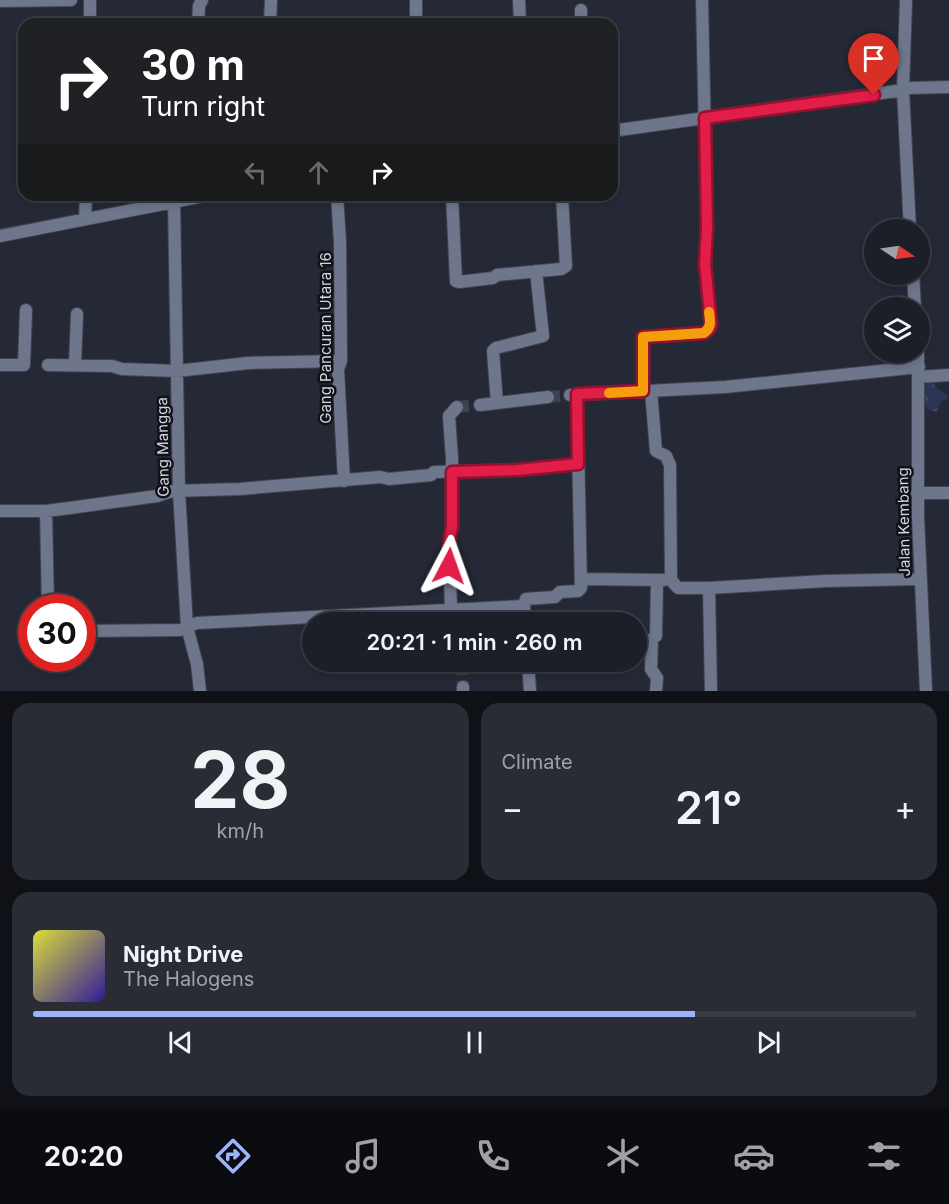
<!DOCTYPE html>
<meta charset="utf-8">
<style>
body{margin:0;font-family:Inter,sans-serif;background:#292c34;color:#f1f3f6;height:100vh;display:flex;flex-direction:column;font-size:22px;white-space:nowrap}
*{box-sizing:border-box;margin:0}
p{font-size:20px;color:#a0a2a8}
.icon{flex:none;width:33px;height:33px;fill:none;stroke:currentColor;stroke-width:2;stroke-linecap:round;stroke-linejoin:round}
.map{position:relative;height:691px;overflow:hidden}
.details{display:flex;flex-direction:column;gap:12px;padding:12px;background:#0f1116;flex:1}
.details>*{flex:none}
.guide{position:absolute;left:18px;top:18px;width:600px;height:183px;border-radius:18px;box-shadow:0 3px 9px #0003,0 0 0 2px #3a3d45;background:#202124;color:#fff;overflow:hidden}
.needle{width:39px;rotate:103deg}
.fabs{position:absolute;left:864px;top:219px;display:grid;gap:12px}
.fabs a{display:grid;place-items:center;width:66px;height:66px;border-radius:50%;background:#1c1f28;box-shadow:0 3px 9px #0003,0 0 0 2px #3a3d45;font-size:30px}
.speed{position:absolute;left:18px;top:594px;display:flex;gap:12px;font-size:30px;font-weight:700;text-align:center}
.speed>*{display:grid;place-content:center;width:78px;height:78px;border-radius:50%;background:#1c1f28;box-shadow:0 3px 9px #0003,0 0 0 2px #3a3d45;line-height:1}
.speed .limit{border:9px solid #d22;background:#fff;color:#111}
.pin{position:absolute;display:grid;place-items:center;width:51px;height:51px;color:#fff;margin:-62px -26px;border-radius:50% 50% 50% 0;rotate:-45deg;box-shadow:0 0 6px #0007}
.pin .icon{rotate:45deg}
.me{position:absolute;width:66px;margin:-33px;rotate:4deg;stroke-linejoin:round;filter:drop-shadow(0 0 4px #0008)}
.turn{display:flex;align-items:center;gap:21px;height:126px;padding:0 24px;font-size:27px}
.turn .icon{width:78px;height:78px;stroke-width:2.5}
.turn b{display:block;font-size:42px;line-height:51px}
.lanes{display:flex;align-items:center;height:57px;padding:0 24px;background:#0003;justify-content:center;gap:30px;direction:ltr}
.lanes .off{opacity:.35}
.big{font-size:45px;font-weight:600;line-height:1.1}
.details .card{flex:1;display:flex;flex-direction:column;justify-content:center;gap:9px;min-width:0;padding:0 21px;border-radius:18px;background:#292c34}
.details .dial{align-items:center;gap:0}
.dial b{font-size:78px;line-height:1}
.song{display:flex;align-items:center;gap:18px}
.cover{width:72px;height:72px;border-radius:9px;background:linear-gradient(135deg,hsl(60 70% 55%),hsl(250 70% 35%))}
.played{height:6px;border-radius:3px;background:linear-gradient(90deg,#9db4fd 75%,#3a3d45 75%)}
.keys{display:flex;justify-content:space-around;direction:ltr}
.heat{display:flex;justify-content:space-between;align-items:center;font-size:33px;direction:ltr}
.details .tiles{flex:1;display:grid;gap:12px;grid-template-columns:1fr 1fr}
.card:last-child{grid-column:span 2}
.trip{position:absolute;left:302px;top:612px;width:345px;height:60px;border-radius:30px;background:#1c1f28;box-shadow:0 3px 9px #0003,0 0 0 2px #3a3d45;font-weight:600;line-height:60px;text-align:center}
.tab-bar{display:flex;height:96px;justify-content:space-around;align-items:center;background:#0b0c10;color:#a0a2a8}
.tab-bar .icon{width:42px;height:42px}
.tab-bar .on{color:#9db4fd}
.tab-bar b{font-size:27px;color:#f1f3f6}
.map>svg:first-child{display:block}
.forest{fill:url(#forest-crowns)}
.lines{fill:none;stroke-linecap:round;stroke-linejoin:round}
.street-tunnel{stroke:#3f434f;stroke-width:12;stroke-dasharray:12 6;stroke-linecap:butt}
.street-casing{stroke:#414551;stroke-width:14}
.street{stroke:#6e768b;stroke-width:12}
.route-casing{stroke:#92132f;stroke-width:15}
.route{stroke:#e11d48;stroke-width:10}
.slow{stroke:#f59e0b;stroke-width:10}
.labels{text-anchor:middle;stroke-width:5;stroke-linejoin:round;paint-order:stroke}
.street-label{font-size:15px;fill:#d2d5de;stroke:#101218}
</style>
<div class="map">
<svg width="949" height="691" viewBox="0 0 949 691">
<defs>
<pattern id="forest-crowns" width="20" height="18" patternUnits="userSpaceOnUse" patternTransform="scale(1.5)"><rect width="20" height="18" fill="#2c3654"/><path d="M2 6a3 3 0 1 1 6 0M12 15a3 3 0 1 1 6 0" fill="none" stroke="#4a526c"/></pattern>
</defs>
<rect width="100%" height="100%" fill="#252936"/>
<!-- forest -->
<path class="forest" d="M930,380L938,389L948,396L947,400L941,401L937,412C920,410 919,394 927,381Z"/>
<g class="lines">
<!-- street-tunnel -->
<path class="street-tunnel" d="M548,397L570,395
M457,407L480,405
M462,663L463,687"/>
<defs>
<path id="street" d="M416,0V24
M519,0L520,24
M906,0L903,90L910,88L949,87
M0,1L71,0
M90,24V0
M198,24L199,6L202,0
M270,24L271,0
M581,24V10
M612,131L903,90L910,230
M337,195L340,242L341,361L338,369L344,481
M452,195L456,281L459,282L493,278L497,275L561,269L566,266L562,195
M174,201L179,491L187,627L197,664L200,691
M85,219L86,195
M0,236L209,195
M913,274L915,308
M918,352V517L926,691
M75,364L77,314
M0,365H24L26,310
M48,365L112,366L122,369L177,371L248,363L341,361
M918,377L949,375
M643,391V337L704,333L709,329L711,324L705,264L707,228L702,0
M651,391L656,451L666,456L670,465L671,580L678,588H709L825,581L919,579
M570,395L725,387L919,367
M497,403L493,351L496,348L543,336L536,271
M480,405L548,397
M917,493H949
M0,511H46L77,507L157,496L172,491L240,489L380,477L389,479L431,475L434,472L517,470L578,464
M46,511L48,608
M582,579L664,580
M709,588L711,691
M451,610L449,543L452,527V459L449,416L457,407
M459,610L460,622
M525,622L524,606L526,599L555,597L560,592L578,591L581,588L577,394
M82,631L180,630L197,623L524,606
M462,662V663
M528,662L530,691
M463,687V691
M656,691L657,678L651,669L652,639L656,636L657,580"/>
</defs>
<!-- street casing -->
<use href="#street" class="street-casing"/>
<!-- street -->
<use href="#street" class="street"/>
</g>
<g class="lines">
<defs>
<path id="route" d="M449,566V543L452,527V472L517,470L578,464L577,394L643,391V337L704,333L709,329L711,324L705,264L707,228L705,118L874,95"/>
</defs>
<!-- route casing -->
<use href="#route" class="route-casing"/>
<!-- route -->
<use href="#route" class="route"/>
<!-- slow -->
<path class="slow" d="M609,393L643,391V337L704,333C712,327 710,321 709,312"/>
</g>
<g class="labels">
<!-- street labels -->
<g class="street-label">
<text transform="translate(326 338) rotate(-90)" y="5">Gang Pancuran Utara 16</text>
<text transform="translate(163 447) rotate(-91)" y="5">Gang Mangga</text>
<text transform="translate(904 522) rotate(-91)" y="5">Jalan Kembang</text>
</g>
</g>
</svg>
<div class="fabs">
<a><svg class="needle" viewBox="-14 -14 28 28"><path d="M0-13l5 13h-10z" fill="#e53935"/><path d="M0 13l5-13h-10z" fill="#a0a2a8"/></svg></a>
<a><svg class="icon" aria-label="layers" viewBox="0 0 24 24"><path d="M12 4l9 5-9 5-9-5zM3 14l9 5 9-5"/></svg></a>
</div>
<div class="speed"><div class="limit">30</div></div>
<div class="pin" style="left:874px;top:95px;background:#d93025"><svg class="icon" aria-label="arrive" viewBox="0 0 24 24"><path d="M6 21V4h12l-3 4 3 4H6"/></svg></div>
<svg class="me" style="left:449px;top:566px" viewBox="-20 -20 40 40"><path d="M0-17L14 15 0 8-14 15z" fill="#e11d48" stroke="#fff" stroke-width="4"/></svg>
<div class="trip">20:21 · 1 min · 260 m</div>
<div class="guide">
<div class="turn"><svg class="icon" aria-label="right" viewBox="0 0 24 24"><path d="M7 20v-9h11M14 6l5 5-5 5"/></svg><div><b>30 m</b>Turn right</div></div>
<div class="lanes"><svg class="icon off" aria-label="left" viewBox="0 0 24 24"><path d="M17 20v-9H6M10 6l-5 5 5 5"/></svg><svg class="icon off" aria-label="ahead" viewBox="0 0 24 24"><path d="M12 20V5M6 11l6-6 6 6"/></svg><svg class="icon" aria-label="right" viewBox="0 0 24 24"><path d="M7 20v-9h11M14 6l5 5-5 5"/></svg></div>
</div>
</div>
<section class="details">
<div class="tiles">
<div class="card dial"><b>28</b><p>km/h</p></div>
<div class="card"><p>Climate</p>
<div class="heat"><a>−</a><b class="big">21°</b><a>+</a></div>
</div>
<div class="card">
<div class="song"><i class="cover"></i><div><b>Night Drive</b><p>The Halogens</p></div></div>
<div class="played"></div>
<div class="keys"><svg class="icon" aria-label="previous" viewBox="0 0 24 24"><path d="M18 5L8 12l10 7zM5 5v14"/></svg><svg class="icon" aria-label="pause" viewBox="0 0 24 24"><path d="M8 5v14M16 5v14"/></svg><svg class="icon" aria-label="next" viewBox="0 0 24 24"><path d="M6 5l10 7-10 7zM19 5v14"/></svg></div>
</div>
</div>
</section>
<nav class="tab-bar">
<b>20:20</b>
<svg class="icon on" aria-label="directions" viewBox="0 0 24 24"><path d="M12 3l9 9-9 9-9-9zM9 14v-3h6M13 9l2 2-2 2"/></svg>
<svg class="icon" aria-label="music" viewBox="0 0 24 24"><path d="M9 18V5l10-2v13"/><circle cx="6" cy="18" r="3"/><circle cx="16" cy="16" r="3"/></svg>
<svg class="icon" aria-label="phone" viewBox="0 0 24 24"><path d="M5 4h4l2 5-3 2q2 4 5 5l2-3 5 2v4C11 20 4 13 5 4z"/></svg>
<svg class="icon" aria-label="climate" viewBox="0 0 24 24"><path d="M12 3v18M4 7l16 10M4 17L20 7"/></svg>
<svg class="icon" aria-label="car" viewBox="0 0 24 24"><path d="M5 17H2v-5l4-1 3-4h7l3 4 3 1v5h-3M9 17h6M6 11h13"/><circle cx="7" cy="17" r="2"/><circle cx="17" cy="17" r="2"/></svg>
<svg class="icon" aria-label="filters" viewBox="0 0 24 24"><path d="M4 7h16M4 17h16"/><circle cx="9" cy="7" r="2"/><circle cx="15" cy="17" r="2"/></svg>
</nav>
